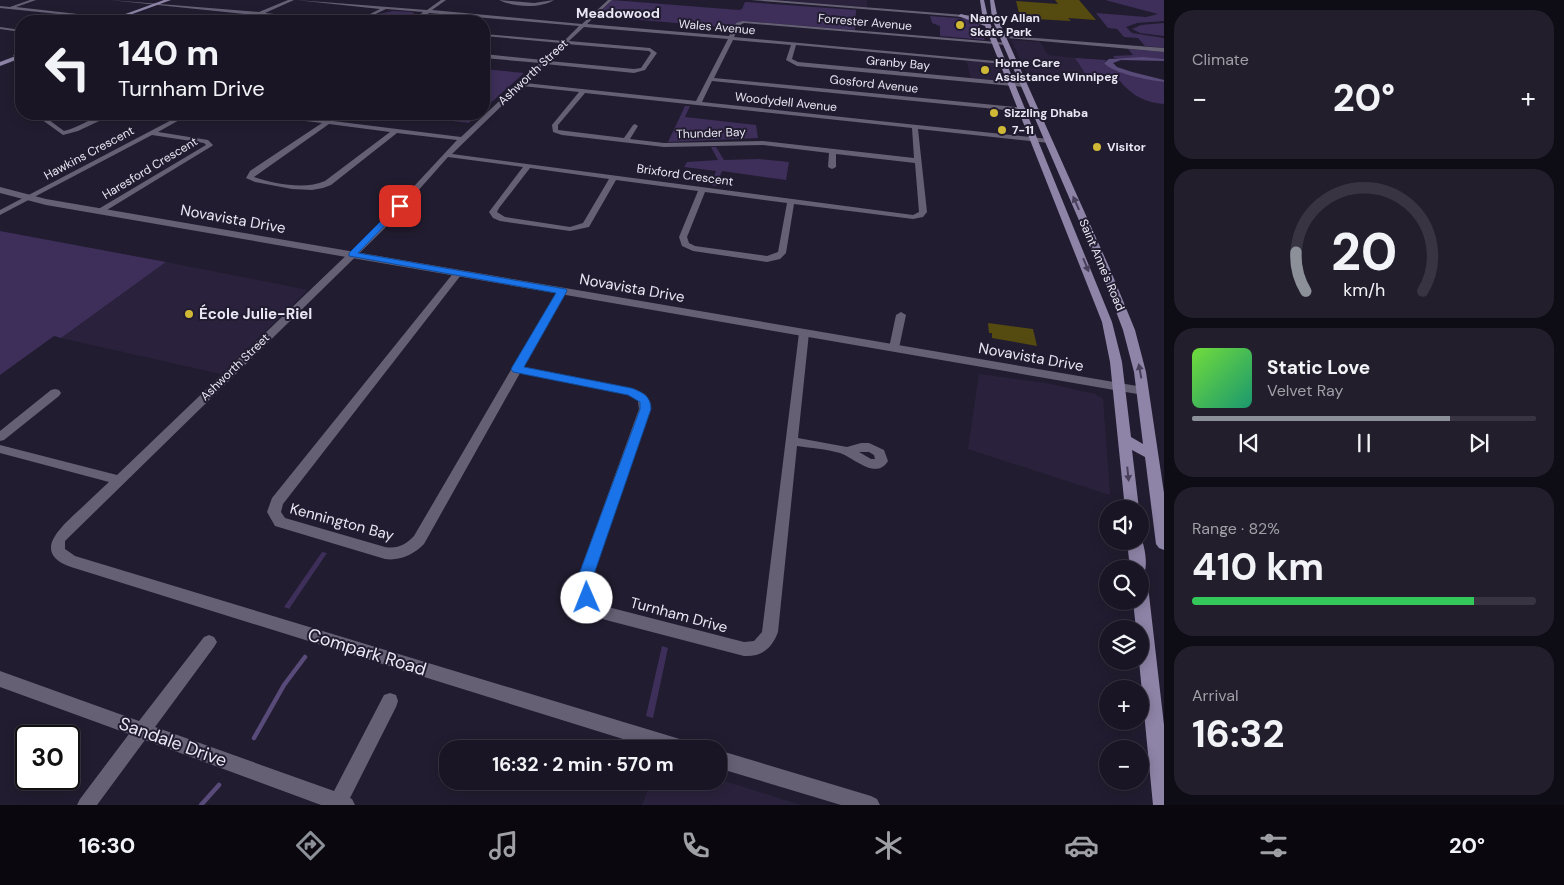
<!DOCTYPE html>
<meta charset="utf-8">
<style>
body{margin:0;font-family:"DM Sans",sans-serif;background:#231e2c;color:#f1f3f6;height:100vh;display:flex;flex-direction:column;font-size:19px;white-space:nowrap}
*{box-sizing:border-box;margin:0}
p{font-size:16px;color:#9f9fa6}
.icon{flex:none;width:28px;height:28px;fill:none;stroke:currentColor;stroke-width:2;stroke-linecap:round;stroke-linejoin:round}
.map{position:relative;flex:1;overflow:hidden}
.side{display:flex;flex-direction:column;gap:10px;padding:10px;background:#0e0c14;width:400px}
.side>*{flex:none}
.top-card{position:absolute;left:15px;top:15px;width:475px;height:105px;border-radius:20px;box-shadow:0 2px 12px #0003,0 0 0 1px #383441;background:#1a1524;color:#f1f3f6;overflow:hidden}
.fabs{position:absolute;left:1099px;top:500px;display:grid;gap:10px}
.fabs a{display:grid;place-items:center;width:50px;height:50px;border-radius:50%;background:#1a1524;box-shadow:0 2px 12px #0003,0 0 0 1px #383441;font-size:25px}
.speed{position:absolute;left:15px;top:725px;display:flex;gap:10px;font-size:25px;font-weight:700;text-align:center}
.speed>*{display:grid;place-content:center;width:65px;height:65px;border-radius:50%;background:#1a1524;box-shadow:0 2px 12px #0003,0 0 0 1px #383441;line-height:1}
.speed .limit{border:2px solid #111;border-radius:8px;background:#fff;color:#111}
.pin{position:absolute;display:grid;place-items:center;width:42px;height:42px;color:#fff;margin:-21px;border-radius:10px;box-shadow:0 2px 8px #0006}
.me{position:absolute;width:55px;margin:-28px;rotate:359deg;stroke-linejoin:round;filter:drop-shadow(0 0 4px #0008)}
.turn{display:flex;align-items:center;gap:18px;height:105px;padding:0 20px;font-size:22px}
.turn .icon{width:65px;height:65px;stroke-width:2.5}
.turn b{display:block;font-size:35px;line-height:42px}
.big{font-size:38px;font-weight:700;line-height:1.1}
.side .card{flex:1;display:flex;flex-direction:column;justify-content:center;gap:8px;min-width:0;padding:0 18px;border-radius:20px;background:#231e2c}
.side .dial{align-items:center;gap:0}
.dial svg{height:130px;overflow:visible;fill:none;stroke:#383441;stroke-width:7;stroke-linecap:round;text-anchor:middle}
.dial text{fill:#f1f3f6;stroke:none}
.song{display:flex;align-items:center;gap:15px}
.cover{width:60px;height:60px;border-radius:8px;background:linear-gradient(135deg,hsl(100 70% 55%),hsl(160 70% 35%))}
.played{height:5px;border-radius:2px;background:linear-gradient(90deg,#8c9099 75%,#383441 75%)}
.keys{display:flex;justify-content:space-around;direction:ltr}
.heat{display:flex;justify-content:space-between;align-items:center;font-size:28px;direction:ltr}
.charge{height:8px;border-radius:4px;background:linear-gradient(90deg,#34c759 82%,#383441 0)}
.trip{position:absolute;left:439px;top:740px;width:288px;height:50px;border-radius:20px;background:#1a1524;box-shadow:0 2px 12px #0003,0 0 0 1px #383441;font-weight:700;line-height:50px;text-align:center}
.tabs{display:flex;height:80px;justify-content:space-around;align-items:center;background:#0a080e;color:#9f9fa6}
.tabs .icon{width:35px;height:35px}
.tabs .on{color:#8c9099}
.tabs b{font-size:22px;color:#f1f3f6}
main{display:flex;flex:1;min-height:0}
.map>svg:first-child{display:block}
.built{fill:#2a223c}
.green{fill:#3d2f59}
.water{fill:#594b79}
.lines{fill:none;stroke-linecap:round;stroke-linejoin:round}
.stream{stroke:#594b79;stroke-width:4.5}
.building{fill:#554a10}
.minor{fill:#666075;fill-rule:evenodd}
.tertiary{fill:#666075;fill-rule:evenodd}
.secondary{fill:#8e84a7;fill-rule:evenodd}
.oneway{fill:#48405a}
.route{fill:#1a73e8;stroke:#114b97}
.poi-dot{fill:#d0b837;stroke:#221c30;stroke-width:2}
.labels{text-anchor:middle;stroke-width:4;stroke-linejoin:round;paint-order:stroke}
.far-poi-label{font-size:12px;font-weight:bold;fill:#eae7f5;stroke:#221c30;text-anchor:start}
.far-street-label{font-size:12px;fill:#eae7f5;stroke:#221c30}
.far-neighbourhood-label{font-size:14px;font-weight:bold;fill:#eae7f5;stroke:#221c30}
.street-label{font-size:15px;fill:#eae7f5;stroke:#221c30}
.poi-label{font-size:15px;font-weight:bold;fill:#eae7f5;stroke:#221c30;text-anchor:start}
.near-street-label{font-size:18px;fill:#eae7f5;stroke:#221c30}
</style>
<main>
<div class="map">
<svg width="1164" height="805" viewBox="0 0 1164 805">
<rect width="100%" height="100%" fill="#221c30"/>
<!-- built -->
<path class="built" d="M776,0H867V7Z
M1011,40L1040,42L1048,55L1075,58L1088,78L1026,72Z
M966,60L997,63L1004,81L971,78Z
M166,262L308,290L221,374L61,338Z
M979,374L1046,383L1095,394L1103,399L1110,495L968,449Z
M718,779L801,805H642L651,781H718Z"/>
<!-- green -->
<path class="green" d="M612,0L739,10L742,9L745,2L856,10L855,30L745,21L736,23L733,28L596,16Z
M1105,0H1164V21L1137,23L1126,27L1132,33L1164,38V48L1145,46L1138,38L1124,37L1117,29L1108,28L1096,13L1146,17L1158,14Z
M393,11L412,12L417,16L409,21H364L379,14Z
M930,16L970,19L978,22L985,40L940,36V26L932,23Z
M1164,23V36L1140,33L1132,29L1141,25Z
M1128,49L1164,52V59L1115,58L1113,56L1133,55Z
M1075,58L1106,60L1104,63L1115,70L1164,82V104C1146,103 1131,95 1120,81L1088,78Z
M484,69L524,73L484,109Z
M685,106H690L685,117L756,125L758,138L668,142Z
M390,114H479L469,123Z
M711,147H716L724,160L759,159L789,162L786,180L722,171L716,186L711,185L716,171L684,167L687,162L718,160Z
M0,231L166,262L61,338L54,336L0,375Z
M322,552L327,553L289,609L284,607Z
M662,646L668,648L653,718L646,716Z"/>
<!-- water -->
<path class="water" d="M1143,57L1164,59V61L1121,60L1113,63L1117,67L1132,72L1164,80V82C1149,80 1114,74 1104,63L1109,59Z"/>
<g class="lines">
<!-- stream -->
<path class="stream" d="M254,738L284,685L305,657
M201,805L219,785"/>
</g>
<!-- building -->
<path class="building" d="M1055,0H1079L1096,20L1068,18L1071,21L1035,19L1033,17L1019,13L1016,1L1058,4Z
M988,323L1033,329L1037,346L992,338V333H989Z"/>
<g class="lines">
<!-- minor -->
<path class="minor" d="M30,0H36L16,7L139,21H126L0,8V6L10,7Z
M110,0L259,12L288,0H294L265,13L340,21L260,15L245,21H240L254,15Z
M296,0L427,10L441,0H446L432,10L582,24L608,0H612L587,24L729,36L736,23L743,21L1009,43L1006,45L744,23L740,25L734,37L1017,63L1014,65L796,45L792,59L798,62L1024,83L1027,85L1024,87L797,66L786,60L791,45L733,40L714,78L1036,109L1039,111L1036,113L712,81L702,102L1049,139L1052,141L1049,143L918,129L927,212L923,217L913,219L794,204L786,253L780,259L767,262L693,251L682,246L679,237L698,191L616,180L589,227L570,231L500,221L493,218L489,212L523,167L448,157L384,229L65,541V549L75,556L683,740L689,743L692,749H655L71,567C32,553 59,529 77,512C88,502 98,492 109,482L0,453V445L117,475L378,225L457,140L397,133L331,185L323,188L312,190L292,189L255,182L246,178L250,171L322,123L264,116L261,114H277L461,137L540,63L484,58V54L543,60L561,43L484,36V34L564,41L579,26L429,13L417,21H412L423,12L386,9L361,21H356L380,9ZM584,27L728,39L696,101L525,83L545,64L634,73L645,70L657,53L650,48L569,41ZM566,44L649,51L651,53L641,68L634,69L549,61ZM522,86L579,92L552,125L553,132L562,135L664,147L763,145L829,153L828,167L832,169L836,167V154L915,163L919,212L913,215L452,154ZM585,93L912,128L914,158L763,141L664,143L630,139L638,126L635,124L633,125L624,138L558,130V125ZM329,124L390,132L325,181C305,190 275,184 254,177ZM530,168L609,179L583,223L570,227L505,217L497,212L499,208ZM705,192L787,203L778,252L767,256L695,246L689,243L687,237Z
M499,0L534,3L554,0C540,9 513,7 499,0Z
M0,27L21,30V32L0,29Z
M997,35L1164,48V52L995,37Z
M15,53H21V57L13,56Z
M34,114H41L64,131C81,127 97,113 114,114L78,131L63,135Z
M183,114H190L158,132L208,140L213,145L212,146L102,213L95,211L206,145L204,143L152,135L0,215V210Z
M458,270L463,273L461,275L283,504L281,512L285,518L385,547C398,549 405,545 414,536L557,291L559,289H565L567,291L524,367L635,389L646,395L651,406L592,577C591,592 595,600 608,607L744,642L754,641L762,632L799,333L800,331H808L809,333L798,438L847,447L861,443H869L884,450L888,461C876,481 853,457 840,453C826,449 811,448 797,446L778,632C772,648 762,657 744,656L606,620C586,612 576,598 578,577L639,409L638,401L629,395L520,373L424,544C413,555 400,561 385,559L275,526L267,512L272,498L455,271ZM859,452H869L874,455L875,459H871Z
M901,312L906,315L899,348L894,351L889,348L896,315Z
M55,389L59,390L61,393L59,396L4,440L0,441V431L51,390Z
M209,635L214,637L217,642L214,647L155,727L334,791L384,695L390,693L396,695L398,701L396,707L350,798L352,799L355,805H321L145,740L97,805H77L80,799L129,734L0,687V671L139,721L204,637Z
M718,750L871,796L877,799L880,805H841L718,768Z"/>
<!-- tertiary -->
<path class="tertiary" d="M751,0H773L1003,18L1000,20Z
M0,187L46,199L1143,387L1149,391L1143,395L46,205L0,193Z"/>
<!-- secondary -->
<path class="secondary" d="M164,0H171L113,21H106Z
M980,0H984L988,18L1112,322L1122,362L1131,437L1143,444L1134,372L1123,330L1100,269L992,19L990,0H994L998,19L1110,269L1135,330L1146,372L1164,493V550L1159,548L1156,544L1145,457L1132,450L1139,509H1125L1110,362L1102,322L985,26L958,16L961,14L983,20Z
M21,54V58L0,66V62Z
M1140,536C1145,545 1148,565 1144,574L1140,575V569H1130L1127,541H1140Z
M1140,579L1146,581L1148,586L1164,725V805H1153L1139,661L1140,629H1136L1133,601H1140Z"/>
</g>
<!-- one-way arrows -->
<defs><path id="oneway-solid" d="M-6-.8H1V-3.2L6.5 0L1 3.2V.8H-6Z" transform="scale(1.25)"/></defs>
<g class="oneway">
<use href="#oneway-solid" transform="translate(1076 203) rotate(-114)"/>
<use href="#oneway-solid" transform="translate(1086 265) rotate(68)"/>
<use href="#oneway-solid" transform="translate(1140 371) rotate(-100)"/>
<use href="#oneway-solid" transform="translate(1128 474) rotate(84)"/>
</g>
<!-- route -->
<path class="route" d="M398,204L404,206L358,253L566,289L567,291L524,367L631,388C642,392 651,396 651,409L593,577C591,586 596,595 592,603L587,605L582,603L577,586L578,577L640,409V402L628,395L513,372L511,369L556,293L349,256V253Z"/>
<!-- markers -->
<g class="poi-dot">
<circle cx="960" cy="25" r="5"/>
<circle cx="985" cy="70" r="5"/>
<circle cx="994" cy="113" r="5"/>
<circle cx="1002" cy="130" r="5"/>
<circle cx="1097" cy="147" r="5"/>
<circle cx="189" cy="314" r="5"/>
</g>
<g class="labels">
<!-- far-poi labels -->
<g class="far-poi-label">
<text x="970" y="22">Nancy Allan<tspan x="970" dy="14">Skate Park</tspan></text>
<text x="995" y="67">Home Care<tspan x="995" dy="14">Assistance Winnipeg</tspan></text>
<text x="1004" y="117">Sizzling Dhaba</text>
<text x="1012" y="134">7-11</text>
<text x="1107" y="151">Visitor</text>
</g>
<!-- far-street labels -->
<g class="far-street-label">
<text transform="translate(865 22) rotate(5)" y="4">Forrester Avenue</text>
<text transform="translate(717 27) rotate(5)" y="4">Wales Avenue</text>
<text transform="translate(898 63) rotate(5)" y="4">Granby Bay</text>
<text transform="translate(533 72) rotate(-43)" y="4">Ashworth Street</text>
<text transform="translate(874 84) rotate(6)" y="4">Gosford Avenue</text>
<text transform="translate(786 102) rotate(6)" y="4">Woodydell Avenue</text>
<text transform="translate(711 133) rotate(-2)" y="4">Thunder Bay</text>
<text transform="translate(89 153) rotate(-28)" y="4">Hawkins Crescent</text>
<text transform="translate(150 168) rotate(-31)" y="4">Haresford Crescent</text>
<text transform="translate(685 175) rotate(8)" y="4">Brixford Crescent</text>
<text transform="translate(1102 265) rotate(67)" y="4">Saint Anne's Road</text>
<text transform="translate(235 367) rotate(-44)" y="4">Ashworth Street</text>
</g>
<!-- far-neighbourhood labels -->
<g class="far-neighbourhood-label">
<text x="618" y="18">Meadowood</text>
</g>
<!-- street labels -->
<g class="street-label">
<text transform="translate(233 219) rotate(10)" y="5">Novavista Drive</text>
<text transform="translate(632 288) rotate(10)" y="5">Novavista Drive</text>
<text transform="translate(1031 357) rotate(10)" y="5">Novavista Drive</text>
<text transform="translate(342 522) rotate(15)" y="5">Kennington Bay</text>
<text transform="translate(679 615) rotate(15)" y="5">Turnham Drive</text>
</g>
<!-- poi labels -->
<g class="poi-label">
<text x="199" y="319">École Julie-Riel</text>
</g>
<!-- near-street labels -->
<g class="near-street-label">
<text transform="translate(367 652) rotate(17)" y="6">Compark Road</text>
<text transform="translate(173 742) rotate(20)" y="6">Sandale Drive</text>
</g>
</g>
</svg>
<div class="fabs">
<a><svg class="icon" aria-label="sound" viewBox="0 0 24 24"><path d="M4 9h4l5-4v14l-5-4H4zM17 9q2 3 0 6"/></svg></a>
<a><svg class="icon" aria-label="search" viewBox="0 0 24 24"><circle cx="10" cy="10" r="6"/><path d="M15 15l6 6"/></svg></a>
<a><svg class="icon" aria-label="layers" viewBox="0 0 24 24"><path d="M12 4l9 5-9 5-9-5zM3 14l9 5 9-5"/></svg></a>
<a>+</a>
<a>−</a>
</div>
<div class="speed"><div class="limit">30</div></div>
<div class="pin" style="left:400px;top:206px;background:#d93025"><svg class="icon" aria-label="arrive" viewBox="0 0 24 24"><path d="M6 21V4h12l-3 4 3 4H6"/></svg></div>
<svg class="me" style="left:587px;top:598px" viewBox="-20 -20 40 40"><circle r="19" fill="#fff"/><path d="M0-13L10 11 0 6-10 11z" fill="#1a73e8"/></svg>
<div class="trip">16:32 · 2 min · 570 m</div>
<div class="top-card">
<div class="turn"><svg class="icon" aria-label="left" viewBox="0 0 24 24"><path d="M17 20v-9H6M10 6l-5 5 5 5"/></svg><div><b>140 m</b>Turnham Drive</div></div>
</div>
</div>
<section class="side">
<div class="card"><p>Climate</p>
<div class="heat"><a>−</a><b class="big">20°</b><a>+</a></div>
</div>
<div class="card dial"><svg viewBox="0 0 100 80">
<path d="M14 69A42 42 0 1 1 86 69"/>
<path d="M14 69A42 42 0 0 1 8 45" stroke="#8c9099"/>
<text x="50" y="56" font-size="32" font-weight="700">20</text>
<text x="50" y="72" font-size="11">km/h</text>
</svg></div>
<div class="card">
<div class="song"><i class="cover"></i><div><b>Static Love</b><p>Velvet Ray</p></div></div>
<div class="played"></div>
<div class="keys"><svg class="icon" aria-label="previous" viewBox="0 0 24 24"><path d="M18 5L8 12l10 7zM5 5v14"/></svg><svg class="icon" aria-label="pause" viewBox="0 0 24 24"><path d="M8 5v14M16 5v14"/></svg><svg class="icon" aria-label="next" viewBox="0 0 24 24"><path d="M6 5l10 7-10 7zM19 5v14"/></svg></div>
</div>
<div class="card"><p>Range · 82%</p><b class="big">410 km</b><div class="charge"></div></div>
<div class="card"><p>Arrival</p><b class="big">16:32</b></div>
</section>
</main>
<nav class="tabs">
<b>16:30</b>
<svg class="icon on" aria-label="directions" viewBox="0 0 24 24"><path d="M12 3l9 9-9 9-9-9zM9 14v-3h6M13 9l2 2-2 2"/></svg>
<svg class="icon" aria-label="music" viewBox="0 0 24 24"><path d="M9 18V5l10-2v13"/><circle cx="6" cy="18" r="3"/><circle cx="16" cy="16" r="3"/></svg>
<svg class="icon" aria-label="phone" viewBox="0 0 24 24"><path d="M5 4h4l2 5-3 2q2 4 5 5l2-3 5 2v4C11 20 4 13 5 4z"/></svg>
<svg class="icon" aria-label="climate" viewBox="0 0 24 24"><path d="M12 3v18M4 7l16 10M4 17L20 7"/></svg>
<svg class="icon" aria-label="car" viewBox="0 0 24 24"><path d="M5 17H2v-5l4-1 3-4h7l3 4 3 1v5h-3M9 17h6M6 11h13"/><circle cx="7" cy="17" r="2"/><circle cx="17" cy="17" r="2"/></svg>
<svg class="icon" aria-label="filters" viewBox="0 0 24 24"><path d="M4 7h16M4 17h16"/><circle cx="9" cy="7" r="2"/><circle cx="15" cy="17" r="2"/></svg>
<b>20°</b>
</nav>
